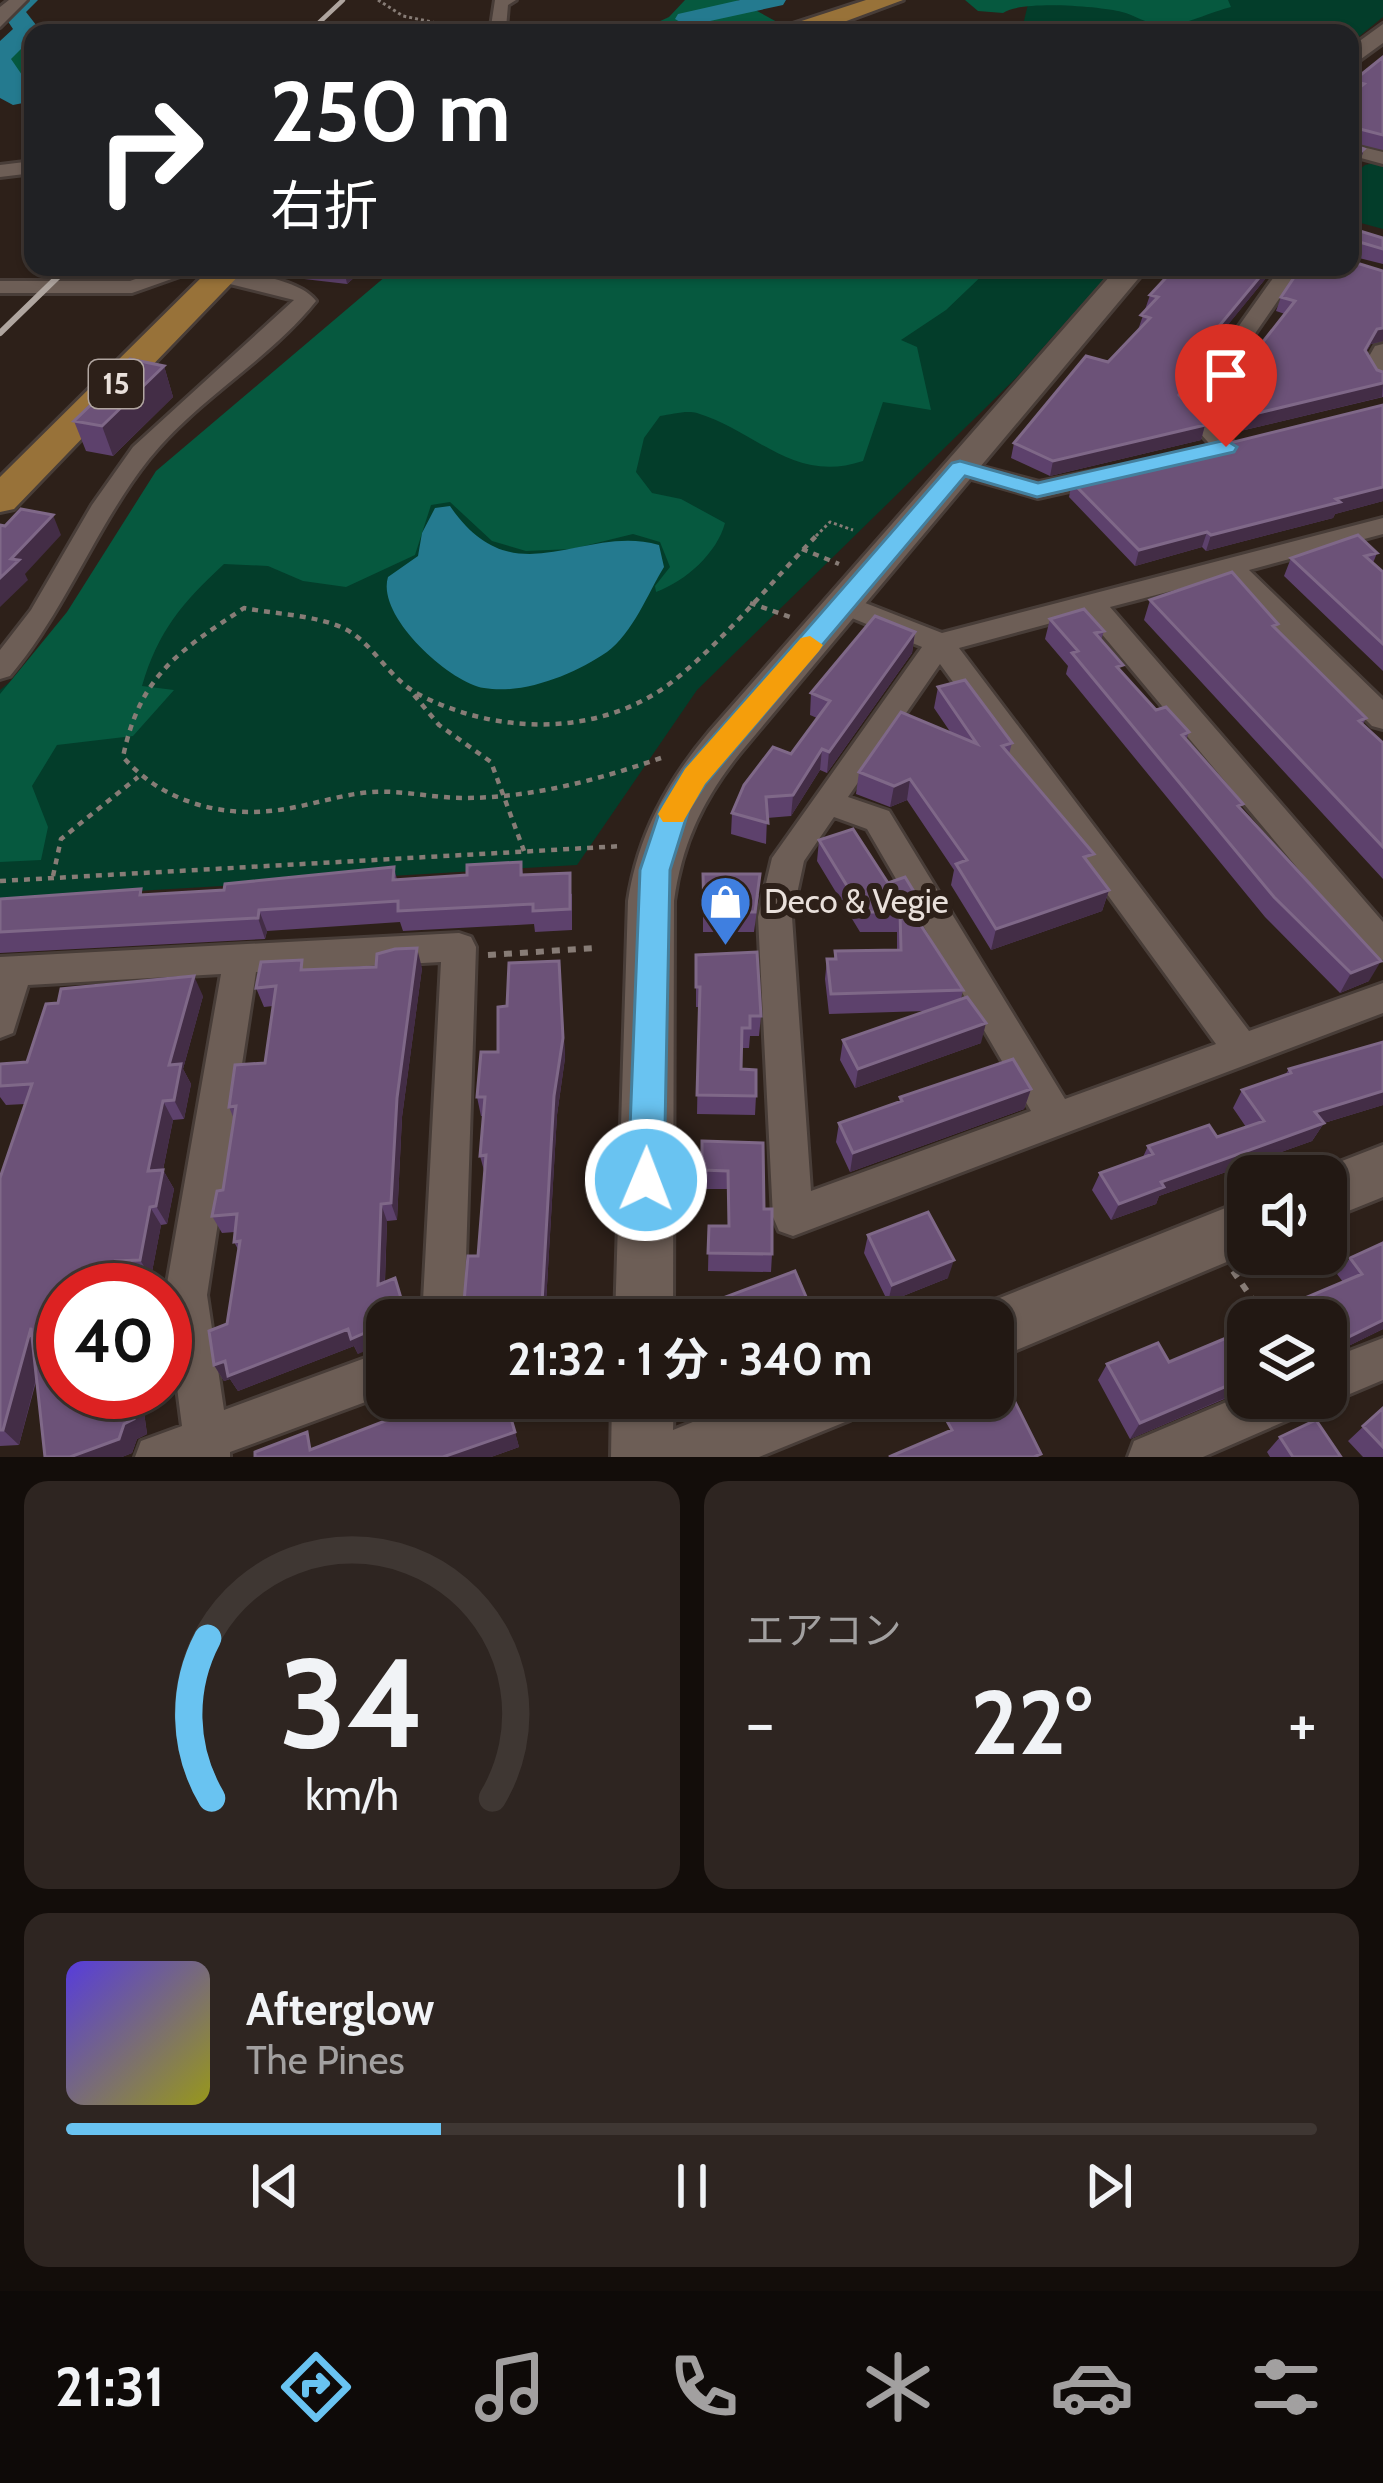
<!DOCTYPE html>
<html lang="ja">
<meta charset="utf-8">
<style>
body{margin:0;font-family:Cabin,"Noto Sans JP",sans-serif;background:#2e2521;color:#f1f3f6;height:100vh;display:flex;flex-direction:column;font-size:45px;white-space:nowrap}
*{box-sizing:border-box;margin:0}
p{font-size:39px;color:#a2a0a0}
.icon{flex:none;width:66px;height:66px;fill:none;stroke:currentColor;stroke-width:2;stroke-linecap:round;stroke-linejoin:round}
.map{position:relative;height:1457px;overflow:hidden}
.details{display:flex;flex-direction:column;gap:24px;padding:24px;background:#130d0a;flex:1}
.details>*{flex:none}
.banner{position:absolute;left:24px;top:24px;width:1335px;height:252px;border-radius:24px;box-shadow:0 3px 9px #0004,0 0 0 3px #3f3733;background:#202124;color:#fff;overflow:hidden}
.buttons{position:absolute;left:1227px;top:1155px;display:grid;gap:24px}
.buttons a{display:grid;place-items:center;width:120px;height:120px;border-radius:24px;background:#221813;box-shadow:0 3px 9px #0004,0 0 0 3px #3f3733;font-size:60px}
.speed{position:absolute;left:36px;top:1263px;display:flex;gap:24px;font-size:60px;font-weight:700;text-align:center}
.speed>*{display:grid;place-content:center;width:156px;height:156px;border-radius:50%;background:#221813;box-shadow:0 3px 9px #0004,0 0 0 3px #3f3733;line-height:1}
.speed .limit{border:18px solid #d22;background:#fff;color:#111}
.pin{position:absolute;display:grid;place-items:center;width:102px;height:102px;color:#fff;margin:-123px -51px;border-radius:50% 50% 50% 0;rotate:-45deg;box-shadow:0 0 12px #0007}
.pin .icon{rotate:45deg}
.me{position:absolute;width:132px;margin:-66px;rotate:1deg;stroke-linejoin:round;filter:drop-shadow(0 0 9px #0008)}
.turn{display:flex;align-items:center;gap:42px;height:252px;padding:0 48px;font-size:54px}
.turn .icon{width:156px;height:156px;stroke-width:2.5}
.turn b{display:block;font-size:84px;line-height:102px}
.big{font-size:90px;font-weight:700;line-height:1.1}
.details .tile{flex:1;display:flex;flex-direction:column;justify-content:center;gap:18px;min-width:0;padding:0 42px;border-radius:24px;background:#2e2521}
.details .dial{align-items:center;gap:0}
.dial svg{height:312px;overflow:visible;fill:none;stroke:#3f3733;stroke-width:7;stroke-linecap:round;text-anchor:middle}
.dial text{fill:#f1f3f6;stroke:none}
.song{display:flex;align-items:center;gap:36px}
.cover{width:144px;height:144px;border-radius:18px;background:linear-gradient(135deg,hsl(250 70% 55%),hsl(60 70% 35%))}
.played{height:12px;border-radius:6px;background:linear-gradient(90deg,#69c3f1 30%,#3f3733 30%)}
.keys{display:flex;justify-content:space-around;direction:ltr}
.heat{display:flex;justify-content:space-between;align-items:center;font-size:66px;direction:ltr}
.details .tiles{flex:1;display:grid;gap:24px;grid-template-columns:1fr 1fr}
.tile:last-child{grid-column:span 2}
.trip{position:absolute;left:366px;top:1299px;width:648px;height:120px;border-radius:24px;background:#221813;box-shadow:0 3px 9px #0004,0 0 0 3px #3f3733;font-weight:700;line-height:120px;text-align:center}
.dock{display:flex;height:192px;justify-content:space-around;align-items:center;background:#0e0a08;color:#a2a0a0}
.dock .icon{width:84px;height:84px}
.dock .on{color:#69c3f1}
.dock b{font-size:54px;color:#f1f3f6}
.map>svg:first-child{display:block}
.green{fill:#033d2a}
.forest{fill:#06593f}
.water{fill:#247a8f}
.lines{fill:none;stroke-linecap:round;stroke-linejoin:round}
.river{fill:#247a8f;fill-rule:evenodd}
.street-casing{stroke:#483d38;stroke-width:6}
.secondary-casing{stroke:#483d38;stroke-width:6}
.primary-casing{stroke:#483d38;stroke-width:6}
.path-far2{stroke:#877c76;stroke-width:3;stroke-dasharray:3 3;stroke-linecap:butt}
.path-far1{stroke:#877c76;stroke-width:4.5;stroke-dasharray:6 6;stroke-linecap:butt}
.path{stroke:#877c76;stroke-width:6;stroke-dasharray:8 8;stroke-linecap:butt}
.street{fill:#6d5e56;fill-rule:evenodd}
.secondary{fill:#6d5e56;fill-rule:evenodd}
.primary{fill:#987239;fill-rule:evenodd}
.rail-far1{stroke:#afa59f;stroke-width:4.5}
.rail{stroke:#afa59f;stroke-width:6}
.wall{fill:#5d416c}
.shaded-wall{fill:#432d46}
.building{fill:#6c5278;stroke:#7f6888;stroke-width:3}
.route{fill:#69c3f1;stroke:#447f9d;stroke-width:3}
.slow{fill:#f59e0b}
.labels{text-anchor:middle;stroke-width:12;stroke-linejoin:round;paint-order:stroke}
.shield{fill:#2d2019;stroke:#b1a6a1;stroke-width:3}
.shield-label{font-size:30px;font-weight:bold;fill:#e9e0db}
.poi-label{font-size:33px;fill:#e9e0db;stroke:#2d2019;text-anchor:start}
</style>
<div class="map">
<svg width="1383" height="1457" viewBox="0 0 1383 1457">
<rect width="100%" height="100%" fill="#2d2019"/>
<!-- green -->
<path class="green" d="M1029,0H1383V17L1350,44V33H1021Z
M1383,161V229L1350,220V177L1365,165Z
M962,267H1115L1016,378L697,690L577,865L0,899V690L43,655L232,551L681,391L871,351Z"/>
<!-- forest -->
<path class="forest" d="M685,0H737L777,22L741,33H634L669,17Z
M965,0H1228L1231,7C1210,12 1177,29 1158,25C1146,23 1134,15 1122,12C1099,6 1020,0 1003,13L978,11Z
M33,34V88L0,96V41Z
M413,267H991L946,310L901,340L917,347L931,410L883,402L863,461C794,484 758,432 697,413C687,410 672,414 660,416L644,438L636,472L652,493L681,499L725,523C717,553 686,581 656,592L655,586L670,567L660,542L633,534L572,549L526,551L492,541L450,502L431,505L415,555L346,587L303,581L268,566L224,564C182,603 158,631 142,686L174,690L133,736L57,745L32,786L48,827L41,860L0,862V694L67,612L156,471L386,276Z"/>
<!-- water -->
<path class="water" d="M450,506C514,600 582,523 659,545L664,567C648,593 633,633 607,652C575,674 524,695 484,688C449,682 376,616 388,577L418,556L422,533L435,508Z"/>
<g class="lines">
<!-- river -->
<path class="river" d="M11,0H38L26,12L40,30L11,59L31,88L23,103L13,105L0,98V41L13,29L1,11Z
M740,0H786L783,5L687,26L675,19L678,14Z"/>
<defs>
<path id="street" d="M9,0H27L0,27V7Z
M495,0H516L508,5L506,28L540,24L548,29L543,33H490Z
M1350,144L1383,152V164L1350,155Z
M33,161V173L0,177V165Z
M169,267C204,267 295,272 316,301C268,361 197,399 149,459C95,527 66,610 10,676L0,679V650L31,610L92,505L133,447L294,300L230,284L197,270L132,293H0V281H130Z
M1281,267H1301L1203,409L1238,447L1226,454L1217,452L1179,410Z
M1383,344V384L1375,382L1363,367L1375,346Z
M960,461L1039,482L1109,468L1121,475L1118,480L1038,498L951,473L948,468L951,463Z
M1383,518V534L1249,570L1383,700V729L1372,726L1225,577L1110,607L1383,922V960L1371,956L1085,614L959,648L1249,1031L1383,983V1013L793,1236L779,1231L773,1217L758,917L772,858L922,647L835,611L831,605L835,599H855L942,633ZM940,664L1216,1044L1065,1099L889,811L848,797ZM834,817L867,829L1031,1111L811,1191L792,917L804,861Z
M459,933L471,937L476,947L464,1320H422L441,962L256,972L207,1295L224,1410L387,1350V1394L230,1452V1457H135L141,1441L182,1426L165,1295L221,974L28,985L13,1033L0,1038V957Z
M1383,1338V1380L1326,1404L1312,1398H1326V1360Z
M1248,1393V1398H1311L1304,1413L1203,1457H1128L1134,1441Z"/>
<path id="secondary" d="M1383,24V43L1350,67V48Z
M1118,267H1148L740,753C703,799 682,843 674,901L673,1320H615L628,901C638,835 667,782 710,731Z
M1383,1145V1197L1326,1220V1176L1306,1175Z
M1248,1199V1253L993,1360V1320H968L972,1309Z
M612,1398H674L673,1430L752,1398H859L850,1420L759,1457H611Z"/>
<path id="primary" d="M866,0H903L814,33H776L780,28Z
M212,267H247L14,509L0,512V477Z"/>
</defs>
<!-- street casing -->
<use href="#street" class="street-casing"/>
<!-- secondary casing -->
<use href="#secondary" class="secondary-casing"/>
<!-- primary casing -->
<use href="#primary" class="primary-casing"/>
<!-- path-far2 -->
<path class="path-far2" d="M378,0L403,16L480,32
M816,536L830,522L853,530"/>
<!-- path-far1 -->
<path class="path-far1" d="M802,549L839,564
M750,603L790,617
M414,695L439,725L491,762L524,851
M661,758C597,780 532,798 463,798C433,798 402,790 372,792C344,794 318,803 291,808C229,820 165,805 123,757C140,675 178,652 244,608C274,614 315,615 343,628C372,641 389,679 418,694C498,736 604,738 677,678C728,636 773,580 819,533
M53,876L61,839L138,777
M0,881L623,846"/>
<!-- path -->
<path class="path" d="M488,955L596,948
M1233,1271L1267,1320"/>
<!-- street -->
<use href="#street" class="street"/>
<!-- secondary -->
<use href="#secondary" class="secondary"/>
<!-- primary -->
<use href="#primary" class="primary"/>
<!-- rail-far1 -->
<path class="rail-far1" d="M308,33L343,0"/>
<!-- rail -->
<path class="rail" d="M0,333L68,267"/>
</g>
<!-- wall -->
<path class="wall" d="M1383,57V150L1351,142V144L1364,149L1360,162L1350,171V92L1353,81Z
M1350,228L1383,238V264L1351,256Z
M302,267H366L347,284L304,279Z
M1176,267H1275L1211,345L1213,346L1209,360L1182,399L1205,425L1201,440L1050,476L1011,458L1014,443L1108,362L1138,330L1150,295Z
M1383,271V341L1371,344L1366,352L1377,370L1383,372V397L1232,433L1209,409L1213,393L1251,357L1285,314L1276,311L1281,297Z
M164,366L173,397L113,456L86,451L74,421L98,398L97,394Z
M1383,405V501L1335,514L1333,518L1206,551L1202,547L1135,566L1069,497L1072,482Z
M1377,553L1373,563L1383,572V671L1284,576L1291,558Z
M1150,600L1276,630L1366,718L1363,724L1383,743V879L1144,620Z
M1050,619L1104,631L1101,640L1121,671L1156,710L1189,732L1186,740L1241,809L1369,981L1340,993L1265,917L1066,674L1068,666L1045,639Z
M915,632L912,653L827,773L820,770L791,816L767,818L766,844L731,834L732,813L791,754L817,718L810,715L811,693Z
M938,687L1012,743L1009,754L1109,890L1102,911L991,950L951,885L954,870L907,800L890,807L856,794L859,772L951,733L934,708Z
M819,840L888,883L919,900L916,917L963,990L961,999L981,1043L855,1088L840,1060L843,1040L926,1011L829,1014L825,979L827,959H834L835,951L897,950V932H860L817,861Z
M521,862L523,875L572,894V930L535,932L534,924L403,931L400,922L267,931L265,939L0,953V899L144,895L224,890L394,867L397,880L467,875Z
M703,874L759,895L754,932H703Z
M696,955L761,1016L759,1036H750L749,1048H742L741,1069L756,1096L755,1115L697,1114L699,1007H696Z
M422,968L402,1117L397,1220L387,1221L385,1282L401,1295L358,1354L354,1346L238,1391L230,1379L224,1381L214,1365L227,1324L239,1251L234,1242L235,1232L222,1233L212,1216L223,1190L234,1119L229,1107L265,1063L273,1006L264,1007L256,988L306,970Z
M561,981L565,1058L557,1115L545,1320L469,1319L464,1302L478,1256L485,1174L480,1156L483,1116H481L477,1097L498,1052L507,1006Z
M203,996L183,1069L191,1084L184,1119L173,1120L163,1170L174,1189L167,1224L161,1225L151,1277L127,1279L63,1392H133L143,1405L147,1434L137,1439L132,1453L122,1457H45L37,1378L19,1445L0,1446V1178L25,1104L6,1105L0,1097V1064L27,1062Z
M1383,1042V1105L1324,1123L1312,1141L1159,1196L1156,1204L1111,1220L1092,1190L1100,1173L1143,1157L1148,1146L1217,1137L1246,1127L1233,1108L1242,1090L1285,1075L1289,1069Z
M1031,1089L1024,1109L850,1172L836,1142L839,1123L899,1103L900,1097Z
M702,1141L764,1209L772,1254L771,1272L708,1271L709,1226H728V1189H701Z
M868,1235L948,1278L888,1302L864,1253Z
M1383,1243V1329L1326,1357V1320H1279L1291,1304L1343,1282L1337,1274L1350,1258Z
M712,1302L816,1320H712Z
M1248,1339V1389L1130,1439L1098,1380L1107,1364L1169,1362Z
M420,1398H541V1405H507L519,1447L491,1457H255L316,1448L411,1411Z
M1383,1408V1457H1363L1348,1441Z
M1280,1437L1341,1457H1270L1267,1452Z"/>
<!-- shaded-wall -->
<path class="shaded-wall" d="M1364,149L1360,162L1350,171V162Z
M346,267H366L347,284L344,269Z
M1268,267H1275L1201,358L1205,343Z
M1383,328V341L1371,344L1359,365L1377,329Z
M1213,346L1209,360L1174,410L1179,395Z
M164,366L173,397L113,456L102,426Z
M1383,383L1382,397L1232,433L1237,418Z
M1205,425L1201,440L1050,476L1053,461Z
M1383,487V501L1335,514L1333,518L1206,551L1211,535Z
M53,515L61,535L25,574L28,580L0,607V578L11,559Z
M1207,532L1202,547L1135,566L1139,550Z
M915,632L912,653L827,773L829,752Z
M822,749L820,770L791,816L793,795Z
M910,779L907,800L890,807L894,786Z
M1109,890L1102,911L991,950L996,929Z
M919,900L915,921L907,904Z
M259,910L267,931L265,939L258,918Z
M417,948L422,968L402,1117L397,1220L391,1203L397,1098Z
M559,961L565,1058L557,1115L545,1320H541Z
M1381,961L1369,981L1340,993L1351,973Z
M194,976L203,996L183,1069L191,1084L184,1119L174,1100L169,1065Z
M986,1023L981,1043L855,1088L858,1069Z
M1031,1089L1024,1109L850,1172L853,1153Z
M1383,1091V1105L1304,1129L1315,1112Z
M163,1101L173,1120L159,1189L148,1171Z
M1324,1123L1312,1141L1159,1196L1156,1204L1111,1220L1119,1204L1161,1182Z
M163,1170L174,1189L167,1224L156,1206Z
M381,1204L387,1221L384,1301L378,1285Z
M150,1207L161,1225L151,1277L140,1260Z
M954,1260L948,1278L888,1302L892,1285Z
M115,1261L127,1279L125,1290H109Z
M1383,1320V1329L1326,1357V1348Z
M387,1323V1342L358,1354L354,1346L238,1391L230,1379L224,1381L214,1365L225,1361L348,1329Z
M31,1328L45,1344L19,1445L3,1430Z
M1248,1377L1246,1389L1130,1439L1140,1423Z
M131,1392L143,1405L147,1434L137,1439L132,1453L122,1457H70Z
M515,1432L519,1447L491,1457H443Z"/>
<!-- building -->
<path class="building" d="M1383,57V135L1352,127L1351,144L1364,149L1350,162V95L1364,84L1353,81Z
M1350,228L1383,238V249L1356,241L1350,246Z
M1350,261L1383,271V328L1377,329L1365,350L1377,370L1383,372V383L1237,418L1213,393L1241,354L1251,357L1295,301L1281,297L1301,267H1350Z
M1176,267H1268L1205,343L1213,346L1179,395L1205,425L1053,461L1014,443L1086,356L1108,362L1150,318L1141,315L1158,297L1150,295Z
M130,359L164,366L102,426L74,421L101,395L97,394Z
M1383,405V487L1336,499L1340,502L1211,535L1207,532L1139,550L1072,482Z
M21,509L53,515L11,559L19,560L0,578V525L5,526Z
M1358,535L1377,553L1365,556L1383,572V644L1291,558Z
M1232,572L1278,624L1273,626L1366,718L1359,721L1383,743V847L1150,600Z
M1084,609L1104,631L1095,633L1123,665L1117,667L1156,710L1166,707L1189,732L1182,735L1243,804L1238,806L1381,961L1351,973L1274,897L1072,653L1078,651L1050,619Z
M875,616L915,632L829,752L822,749L793,795L766,797L768,823L732,813L744,785L773,747L791,754L830,701L811,693Z
M965,680L1012,743L1002,746L1094,854L1084,857L1109,890L996,929L956,864L967,860L910,779L894,786L859,772L901,712L977,744L938,687Z
M853,829L888,883L905,877L919,900L907,904L963,990L831,994L827,959H836L835,951L901,950L900,912H863L819,840Z
M521,862V875L570,873V909L533,911V904L398,911V901L259,910L258,918L0,932V899L141,889L140,895L224,890L225,884L394,867L393,880L467,875V865Z
M703,874H760L755,912H704Z
M417,948L397,1098L391,1203L381,1204L378,1285L395,1278L406,1315L395,1320H387V1323L351,1339L348,1329L228,1376L225,1361L214,1365L209,1331L227,1324L240,1241L234,1242L237,1214L212,1216L217,1191L223,1190L236,1106L229,1107L235,1065L265,1063L276,986L256,988L261,962L302,960L301,970L376,967L377,954L395,949Z
M757,952L761,1016H750V1028H742L741,1069L756,1070V1096L697,1095L700,987H696V955Z
M559,961L563,1038L554,1096L541,1320H498L499,1301L464,1302L468,1256H478L486,1155L480,1156L485,1097H477L481,1052H498V1007L507,1006L509,963Z
M194,976L169,1065L181,1064L174,1100L163,1101L148,1171L163,1170L156,1206L150,1207L140,1260L115,1261L109,1290H63V1392H118V1394L131,1392L134,1419L124,1424L119,1439L70,1457H45L31,1328L3,1430H0V1178L32,1084L0,1086V1064L27,1062L46,1004L58,1003L61,989Z
M967,997L986,1023L858,1069L843,1040Z
M1383,1042V1091L1315,1112L1324,1123L1161,1182L1164,1187L1119,1204L1100,1173L1153,1154L1148,1146L1209,1125L1217,1137L1264,1121L1242,1090L1291,1073L1289,1069Z
M1013,1059L1031,1089L853,1153L839,1123L902,1101L900,1097Z
M702,1141L763,1143L764,1209H772V1254L708,1253L709,1226H729L728,1171L702,1170Z
M928,1212L954,1260L892,1285L868,1235Z
M1383,1243V1320L1326,1348V1320H1302L1291,1304L1362,1274L1350,1258Z
M795,1271L816,1320H719L712,1302Z
M1243,1331L1248,1339V1377L1140,1423L1107,1364L1158,1343L1169,1362Z
M1011,1394L1041,1454L1034,1457H889L952,1430L947,1421Z
M420,1398H505L515,1432L443,1457H255V1452L307,1432L310,1450L411,1411L409,1402Z
M1383,1408V1447L1363,1426Z
M1316,1420L1341,1457H1293L1280,1437Z"/>
<!-- route -->
<path class="route" d="M1226,440L1237,447L1234,452L1037,497L965,476L705,784L689,809L670,870L664,1180L659,1192L646,1197L634,1192L628,1180L640,870L661,807L685,769L952,463L960,461L1038,483Z"/>
<!-- slow -->
<path class="slow" d="M810,636L823,645L819,651L705,784L683,822H663L658,814L685,769L801,638Z"/>
<!-- icons -->
<defs>
<symbol id="shop-pin" viewBox="-11 -11 22 30"><path d="M0 17L-7.5 6A9.5 9.5 0 1 1 7.5 6Z" fill="#3f7fe0" stroke="#2d2019"/><path d="M-5-2.5h2.3a2.7 3.5 0 0 1 5.4 0H5L5.5 6h-11ZM-1.5-2.5h3a1.5 2.3 0 0 0-3 0Z" fill="#fff"/></symbol>
</defs>
<g fill-rule="evenodd">
<use href="#shop-pin" x="696" y="872" width="59" height="81"/>
</g>
<g class="labels">
<!-- shield labels -->
<rect class="shield" x="89" y="360" width="54" height="48" rx="9"/>
<g class="shield-label">
<text x="116" y="394">15</text>
</g>
<!-- poi labels -->
<g class="poi-label">
<text x="764" y="913">Deco &amp; Vegie</text>
</g>
</g>
</svg>
<div class="buttons">
<a><svg class="icon" aria-label="sound" viewBox="0 0 24 24"><path d="M4 9h4l5-4v14l-5-4H4zM17 9q2 3 0 6"/></svg></a>
<a><svg class="icon" aria-label="layers" viewBox="0 0 24 24"><path d="M12 4l9 5-9 5-9-5zM3 14l9 5 9-5"/></svg></a>
</div>
<div class="speed"><div class="limit">40</div></div>
<div class="pin" style="left:1226px;top:447px;background:#d93025"><svg class="icon" aria-label="arrive" viewBox="0 0 24 24"><path d="M6 21V4h12l-3 4 3 4H6"/></svg></div>
<svg class="me" style="left:646px;top:1180px" viewBox="-20 -20 40 40"><circle r="17" fill="#69c3f1" stroke="#fff" stroke-width="3"/><path d="M0-11L8 9 0 5-8 9z" fill="#fff"/></svg>
<div class="trip">21:32 · 1 分 · 340 m</div>
<div class="banner">
<div class="turn"><svg class="icon" aria-label="right" viewBox="0 0 24 24"><path d="M7 20v-9h11M14 6l5 5-5 5"/></svg><div><b>250 m</b>右折</div></div>
</div>
</div>
<section class="details">
<div class="tiles">
<div class="tile dial"><svg viewBox="0 0 100 80">
<path d="M14 69A42 42 0 1 1 86 69"/>
<path d="M14 69A42 42 0 0 1 13 28" stroke="#69c3f1"/>
<text x="50" y="56" font-size="32" font-weight="700">34</text>
<text x="50" y="72" font-size="11">km/h</text>
</svg></div>
<div class="tile"><p>エアコン</p>
<div class="heat"><a>−</a><b class="big">22°</b><a>+</a></div>
</div>
<div class="tile">
<div class="song"><i class="cover"></i><div><b>Afterglow</b><p>The Pines</p></div></div>
<div class="played"></div>
<div class="keys"><svg class="icon" aria-label="previous" viewBox="0 0 24 24"><path d="M18 5L8 12l10 7zM5 5v14"/></svg><svg class="icon" aria-label="pause" viewBox="0 0 24 24"><path d="M8 5v14M16 5v14"/></svg><svg class="icon" aria-label="next" viewBox="0 0 24 24"><path d="M6 5l10 7-10 7zM19 5v14"/></svg></div>
</div>
</div>
</section>
<nav class="dock">
<b>21:31</b>
<svg class="icon on" aria-label="directions" viewBox="0 0 24 24"><path d="M12 3l9 9-9 9-9-9zM9 14v-3h6M13 9l2 2-2 2"/></svg>
<svg class="icon" aria-label="music" viewBox="0 0 24 24"><path d="M9 18V5l10-2v13"/><circle cx="6" cy="18" r="3"/><circle cx="16" cy="16" r="3"/></svg>
<svg class="icon" aria-label="phone" viewBox="0 0 24 24"><path d="M5 4h4l2 5-3 2q2 4 5 5l2-3 5 2v4C11 20 4 13 5 4z"/></svg>
<svg class="icon" aria-label="climate" viewBox="0 0 24 24"><path d="M12 3v18M4 7l16 10M4 17L20 7"/></svg>
<svg class="icon" aria-label="car" viewBox="0 0 24 24"><path d="M5 17H2v-5l4-1 3-4h7l3 4 3 1v5h-3M9 17h6M6 11h13"/><circle cx="7" cy="17" r="2"/><circle cx="17" cy="17" r="2"/></svg>
<svg class="icon" aria-label="filters" viewBox="0 0 24 24"><path d="M4 7h16M4 17h16"/><circle cx="9" cy="7" r="2"/><circle cx="15" cy="17" r="2"/></svg>
</nav>
